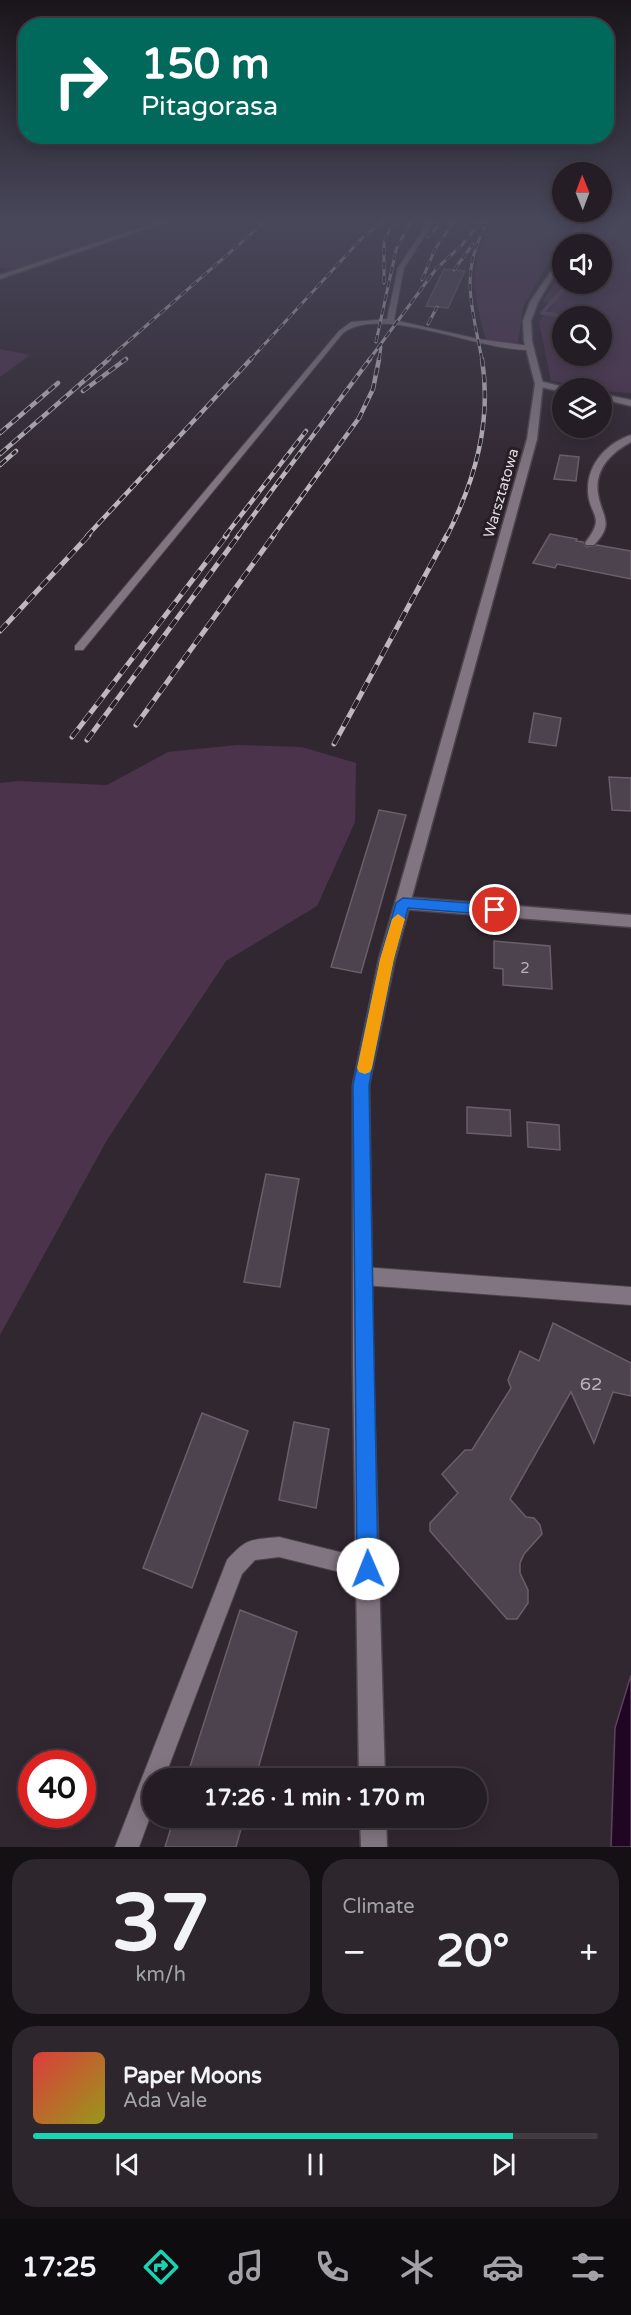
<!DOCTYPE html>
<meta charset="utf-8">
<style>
body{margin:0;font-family:"Varela Round",sans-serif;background:#2d262d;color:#f1f3f6;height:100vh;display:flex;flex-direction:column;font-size:22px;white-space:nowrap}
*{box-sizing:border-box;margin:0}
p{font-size:20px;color:#a3a2a7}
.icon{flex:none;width:33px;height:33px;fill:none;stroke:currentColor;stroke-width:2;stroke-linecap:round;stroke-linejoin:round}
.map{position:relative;height:1847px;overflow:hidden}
.panel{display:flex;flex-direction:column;gap:12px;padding:12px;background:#141014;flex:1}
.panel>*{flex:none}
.top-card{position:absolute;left:18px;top:18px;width:596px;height:126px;border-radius:24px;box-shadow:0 3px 15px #0003,0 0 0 2px #423b42;background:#00695c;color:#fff;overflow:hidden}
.needle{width:39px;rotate:359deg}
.tools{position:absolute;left:552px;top:162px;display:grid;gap:12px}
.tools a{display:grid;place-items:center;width:60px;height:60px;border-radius:50%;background:#251d25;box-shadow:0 3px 15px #0003,0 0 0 2px #423b42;font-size:30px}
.speed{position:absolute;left:18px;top:1750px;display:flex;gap:12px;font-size:30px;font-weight:700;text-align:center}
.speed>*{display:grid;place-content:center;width:78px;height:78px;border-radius:50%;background:#251d25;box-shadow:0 3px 15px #0003,0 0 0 2px #423b42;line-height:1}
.speed .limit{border:9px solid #d22;background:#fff;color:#111}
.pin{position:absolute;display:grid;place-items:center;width:51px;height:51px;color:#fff;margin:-26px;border:3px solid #fff;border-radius:50%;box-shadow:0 2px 6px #0007}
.me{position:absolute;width:66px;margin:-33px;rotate:359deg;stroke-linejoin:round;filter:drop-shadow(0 0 4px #0008)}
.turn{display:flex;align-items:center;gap:21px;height:126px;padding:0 24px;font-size:27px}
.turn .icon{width:78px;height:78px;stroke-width:2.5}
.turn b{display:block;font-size:42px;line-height:51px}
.big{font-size:45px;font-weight:700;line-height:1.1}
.panel .widget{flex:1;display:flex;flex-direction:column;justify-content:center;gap:9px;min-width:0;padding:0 21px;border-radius:24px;background:#2d262d}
.panel .dial{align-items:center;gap:0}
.dial b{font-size:78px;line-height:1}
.song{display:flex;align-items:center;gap:18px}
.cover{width:72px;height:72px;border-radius:9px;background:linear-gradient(135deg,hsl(0 70% 55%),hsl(60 70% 35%))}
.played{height:6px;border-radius:3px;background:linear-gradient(90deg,#17d5b2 85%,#423b42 85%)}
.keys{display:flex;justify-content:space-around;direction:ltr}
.heat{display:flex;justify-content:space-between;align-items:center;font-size:33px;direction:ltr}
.panel .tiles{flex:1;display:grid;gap:12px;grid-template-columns:1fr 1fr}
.widget:last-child{grid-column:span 2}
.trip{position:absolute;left:142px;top:1768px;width:345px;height:60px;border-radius:30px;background:#251d25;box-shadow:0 3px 15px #0003,0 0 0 2px #423b42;font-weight:700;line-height:60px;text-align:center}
.menu{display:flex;height:96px;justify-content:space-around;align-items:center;background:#0f0c0f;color:#a3a2a7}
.menu .icon{width:42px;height:42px}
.menu .on{color:#17d5b2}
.menu b{font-size:27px;color:#f1f3f6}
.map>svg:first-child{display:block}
.green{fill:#4b334c;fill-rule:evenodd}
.water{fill:#210623;stroke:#5a455b;stroke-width:1.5}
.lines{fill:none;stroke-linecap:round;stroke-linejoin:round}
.stream{stroke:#5a455b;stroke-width:4}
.building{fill:#4d434e;stroke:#695e69;stroke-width:1.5}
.service-casing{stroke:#4c444c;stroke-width:2}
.minor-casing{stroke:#4c444c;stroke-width:3}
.tertiary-casing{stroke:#4c444c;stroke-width:3}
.service{fill:#807580;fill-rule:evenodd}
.minor{fill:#807580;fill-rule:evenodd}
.tertiary{fill:#807580;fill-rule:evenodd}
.rail-far2-casing{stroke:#beb8be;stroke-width:3}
.rail-far1-casing{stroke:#beb8be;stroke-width:4.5}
.rail-casing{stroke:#beb8be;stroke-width:5}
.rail-far2{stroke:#271e27;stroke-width:2;stroke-dasharray:7;stroke-linecap:butt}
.rail-far1{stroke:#271e27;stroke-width:3;stroke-dasharray:8;stroke-linecap:butt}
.rail{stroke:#271e27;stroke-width:4;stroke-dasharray:10;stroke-linecap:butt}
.route{fill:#1a73e8;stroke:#114b97;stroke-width:1.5}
.slow{fill:#f59e0b}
.labels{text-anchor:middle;stroke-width:6;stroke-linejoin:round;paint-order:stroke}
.far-street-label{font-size:15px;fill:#dfd9df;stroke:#271e27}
.number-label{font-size:15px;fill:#bab4bb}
.near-number-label{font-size:18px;fill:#bab4bb}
</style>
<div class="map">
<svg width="631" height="1847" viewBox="0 0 631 1847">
<rect width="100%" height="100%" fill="#312731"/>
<!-- green -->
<path class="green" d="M0,220H163L137,228L145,230L35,269L0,268Z
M495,220H573L523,307L518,343L486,340C473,295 467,260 495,220Z
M588,220H631V393L602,391V388H588L551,381L539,322L554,304L543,301L562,273V284H602V244H579ZM602,316V356H562V316Z
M0,349L30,355L0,377Z
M237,745L302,747L356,763L355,822L317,906L226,961L107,1140L0,1335V783L18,781L107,785L168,752Z"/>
<!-- water -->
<path class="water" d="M631,1675V1847H611L615,1728Z"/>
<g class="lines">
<!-- stream -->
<path class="stream" d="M602,249L619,220
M567,316L542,313L568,284
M602,321L609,322"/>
</g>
<!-- building -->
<path class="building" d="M444,269L465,271L448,308L426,306Z
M560,455L579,457L576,481L554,479Z
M550,534L577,539L576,541L583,542L586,547L597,545L631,551V579L557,564L555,568L533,563Z
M534,713L561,718L556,746L529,742Z
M609,777L631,778V811L612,810Z
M379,810L406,815L361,973L331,967Z
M494,941L550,946L552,989L503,985V969L494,968Z
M467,1107L510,1110L511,1136L467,1133Z
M527,1122L559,1125L560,1150L528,1147Z
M266,1174L299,1179L280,1287L244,1282Z
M553,1323L631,1363V1396L613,1392L594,1443L571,1392L510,1499L526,1517L534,1518L540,1525L542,1534L524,1554L520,1563V1573L528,1590V1603L517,1619H507L430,1531V1523L458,1493L442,1474L465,1450H472L511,1388L508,1380L520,1351L539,1361Z
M202,1413L248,1431L192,1588L143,1568Z
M294,1422L329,1429L316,1508L279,1500Z
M240,1610L297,1632L255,1779H186Z
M174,1818H244L236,1847H165Z"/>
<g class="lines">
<defs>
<path id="service" d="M429,220H435L404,268L394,320L478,339L530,346H533V350C483,353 381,303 343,333L83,650H75V646L339,331L351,322L387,319L398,268Z
M363,1267L631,1287V1305L363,1285L357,1282L354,1276L357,1270Z
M279,1537L368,1559L375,1562L378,1569L375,1576L368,1579L279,1557L255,1560L242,1574L164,1779H153V1809L139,1847H115L227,1560C247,1538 250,1540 279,1537Z"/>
<path id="minor" d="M163,220H172L0,279V275Z
M539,381L565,387L566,388H562V392L536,386L535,384Z
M602,394L631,400V406L602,399Z
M631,435V442C612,452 594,469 598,494C602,518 615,523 594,545H586L585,543C607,515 589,517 588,491C587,464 607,443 631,435Z
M403,897L631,915V927L403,909L398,907L396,903L398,899Z"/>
<path id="tertiary" d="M580,220H586L574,244H568Z
M562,255V262L538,302L531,321L532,341L543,384L537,439L395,959L369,1085L373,1370L385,1779H359L353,1370V1085L379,959L527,439L535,384L524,341L523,321L530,302Z
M360,1818H386L387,1847H361Z"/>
</defs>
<!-- service casing -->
<use href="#service" class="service-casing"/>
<!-- minor casing -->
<use href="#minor" class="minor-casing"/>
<!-- tertiary casing -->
<use href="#tertiary" class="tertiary-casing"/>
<!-- service -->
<use href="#service" class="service"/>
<!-- minor -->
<use href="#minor" class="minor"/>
<!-- tertiary -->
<use href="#tertiary" class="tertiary"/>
<defs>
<path id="rail-far2" d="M428,237L443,220
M454,270L473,244
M422,280L435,249L455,220
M384,283V242L394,220
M428,324L437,307
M376,342L396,250L411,220
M107,360L267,220
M250,360L363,237L385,220
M369,360L436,269L462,245L482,220
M379,360L381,347
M482,360C473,310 459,275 485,227"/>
<path id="rail-far1" d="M83,391L126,359
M0,433L58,383
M0,454L109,359
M0,465L16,451
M87,536L251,359
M225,536L306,431
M238,536L370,359
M273,536L359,418L373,389L379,359
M447,536C475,480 492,422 482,359"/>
<path id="rail" d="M0,631L89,535
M136,725L274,535
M72,737L227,535
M87,740L239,535
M334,744L447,535"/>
</defs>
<!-- rail-far2 casing -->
<use href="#rail-far2" class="rail-far2-casing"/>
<!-- rail-far1 casing -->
<use href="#rail-far1" class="rail-far1-casing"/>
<!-- rail casing -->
<use href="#rail" class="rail-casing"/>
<!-- rail-far2 -->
<use href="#rail-far2" class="rail-far2"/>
<!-- rail-far1 -->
<use href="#rail-far1" class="rail-far1"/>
<!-- rail -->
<use href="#rail" class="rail"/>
</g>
<!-- sky -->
<linearGradient id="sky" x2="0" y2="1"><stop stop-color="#1b151b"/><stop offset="0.46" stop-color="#48475a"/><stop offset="1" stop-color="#48475a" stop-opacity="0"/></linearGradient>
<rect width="631" height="478" fill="url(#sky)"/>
<!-- route -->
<path class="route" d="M403,898L495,905L502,910L495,915L408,908L394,959L369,1085L378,1569L375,1577L368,1580L360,1577L357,1569L353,1085L380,959L396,903Z"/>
<!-- slow -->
<path class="slow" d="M398,914L405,919L394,959L372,1068L370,1072L365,1074L359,1072L357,1068L380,959L392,919Z"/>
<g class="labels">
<!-- far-street labels -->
<g class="far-street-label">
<text transform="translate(501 493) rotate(-74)" y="5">Warsztatowa</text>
</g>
<!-- number labels -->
<g class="number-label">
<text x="525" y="973">2</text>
</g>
<!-- near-number labels -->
<g class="near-number-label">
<text x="591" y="1390">62</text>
</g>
</g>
</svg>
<div class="tools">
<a><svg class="needle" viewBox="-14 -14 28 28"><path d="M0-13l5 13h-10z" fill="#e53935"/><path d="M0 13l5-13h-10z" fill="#a3a2a7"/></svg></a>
<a><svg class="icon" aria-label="sound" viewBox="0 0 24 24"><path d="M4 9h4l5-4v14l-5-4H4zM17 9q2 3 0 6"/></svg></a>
<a><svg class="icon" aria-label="search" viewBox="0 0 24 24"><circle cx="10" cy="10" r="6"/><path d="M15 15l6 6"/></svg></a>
<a><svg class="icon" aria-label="layers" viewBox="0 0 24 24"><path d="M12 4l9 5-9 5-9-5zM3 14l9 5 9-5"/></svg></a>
</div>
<div class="speed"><div class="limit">40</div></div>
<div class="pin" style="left:495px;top:910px;background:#d93025"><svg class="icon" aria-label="arrive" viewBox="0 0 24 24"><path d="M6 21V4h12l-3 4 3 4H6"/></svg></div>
<svg class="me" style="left:368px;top:1569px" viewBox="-20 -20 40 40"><circle r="19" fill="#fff"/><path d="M0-13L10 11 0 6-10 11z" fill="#1a73e8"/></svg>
<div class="trip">17:26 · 1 min · 170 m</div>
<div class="top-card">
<div class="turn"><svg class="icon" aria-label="right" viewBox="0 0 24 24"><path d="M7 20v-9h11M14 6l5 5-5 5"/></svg><div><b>150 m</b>Pitagorasa</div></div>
</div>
</div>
<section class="panel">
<div class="tiles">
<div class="widget dial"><b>37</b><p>km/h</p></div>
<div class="widget"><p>Climate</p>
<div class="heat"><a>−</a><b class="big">20°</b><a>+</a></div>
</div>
<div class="widget">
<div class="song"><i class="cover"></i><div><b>Paper Moons</b><p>Ada Vale</p></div></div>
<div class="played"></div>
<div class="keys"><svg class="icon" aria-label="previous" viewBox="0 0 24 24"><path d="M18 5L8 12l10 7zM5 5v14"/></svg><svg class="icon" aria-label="pause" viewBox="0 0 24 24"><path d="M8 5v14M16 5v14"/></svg><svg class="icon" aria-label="next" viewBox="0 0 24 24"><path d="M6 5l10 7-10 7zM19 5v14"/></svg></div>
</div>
</div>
</section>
<nav class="menu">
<b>17:25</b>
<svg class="icon on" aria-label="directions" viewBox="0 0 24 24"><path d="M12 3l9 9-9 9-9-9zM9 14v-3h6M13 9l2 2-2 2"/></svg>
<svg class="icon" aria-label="music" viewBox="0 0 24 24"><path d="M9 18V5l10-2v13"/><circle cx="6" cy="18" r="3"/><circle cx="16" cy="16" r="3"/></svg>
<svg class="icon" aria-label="phone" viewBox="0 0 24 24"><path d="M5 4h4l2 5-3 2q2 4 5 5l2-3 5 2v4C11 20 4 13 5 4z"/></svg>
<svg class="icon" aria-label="climate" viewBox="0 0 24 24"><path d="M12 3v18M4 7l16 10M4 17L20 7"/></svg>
<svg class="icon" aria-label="car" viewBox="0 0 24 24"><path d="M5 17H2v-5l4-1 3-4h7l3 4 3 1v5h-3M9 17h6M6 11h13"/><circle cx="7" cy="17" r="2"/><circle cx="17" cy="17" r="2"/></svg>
<svg class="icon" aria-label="filters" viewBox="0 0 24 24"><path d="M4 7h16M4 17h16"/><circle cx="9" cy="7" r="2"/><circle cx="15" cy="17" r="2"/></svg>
</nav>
